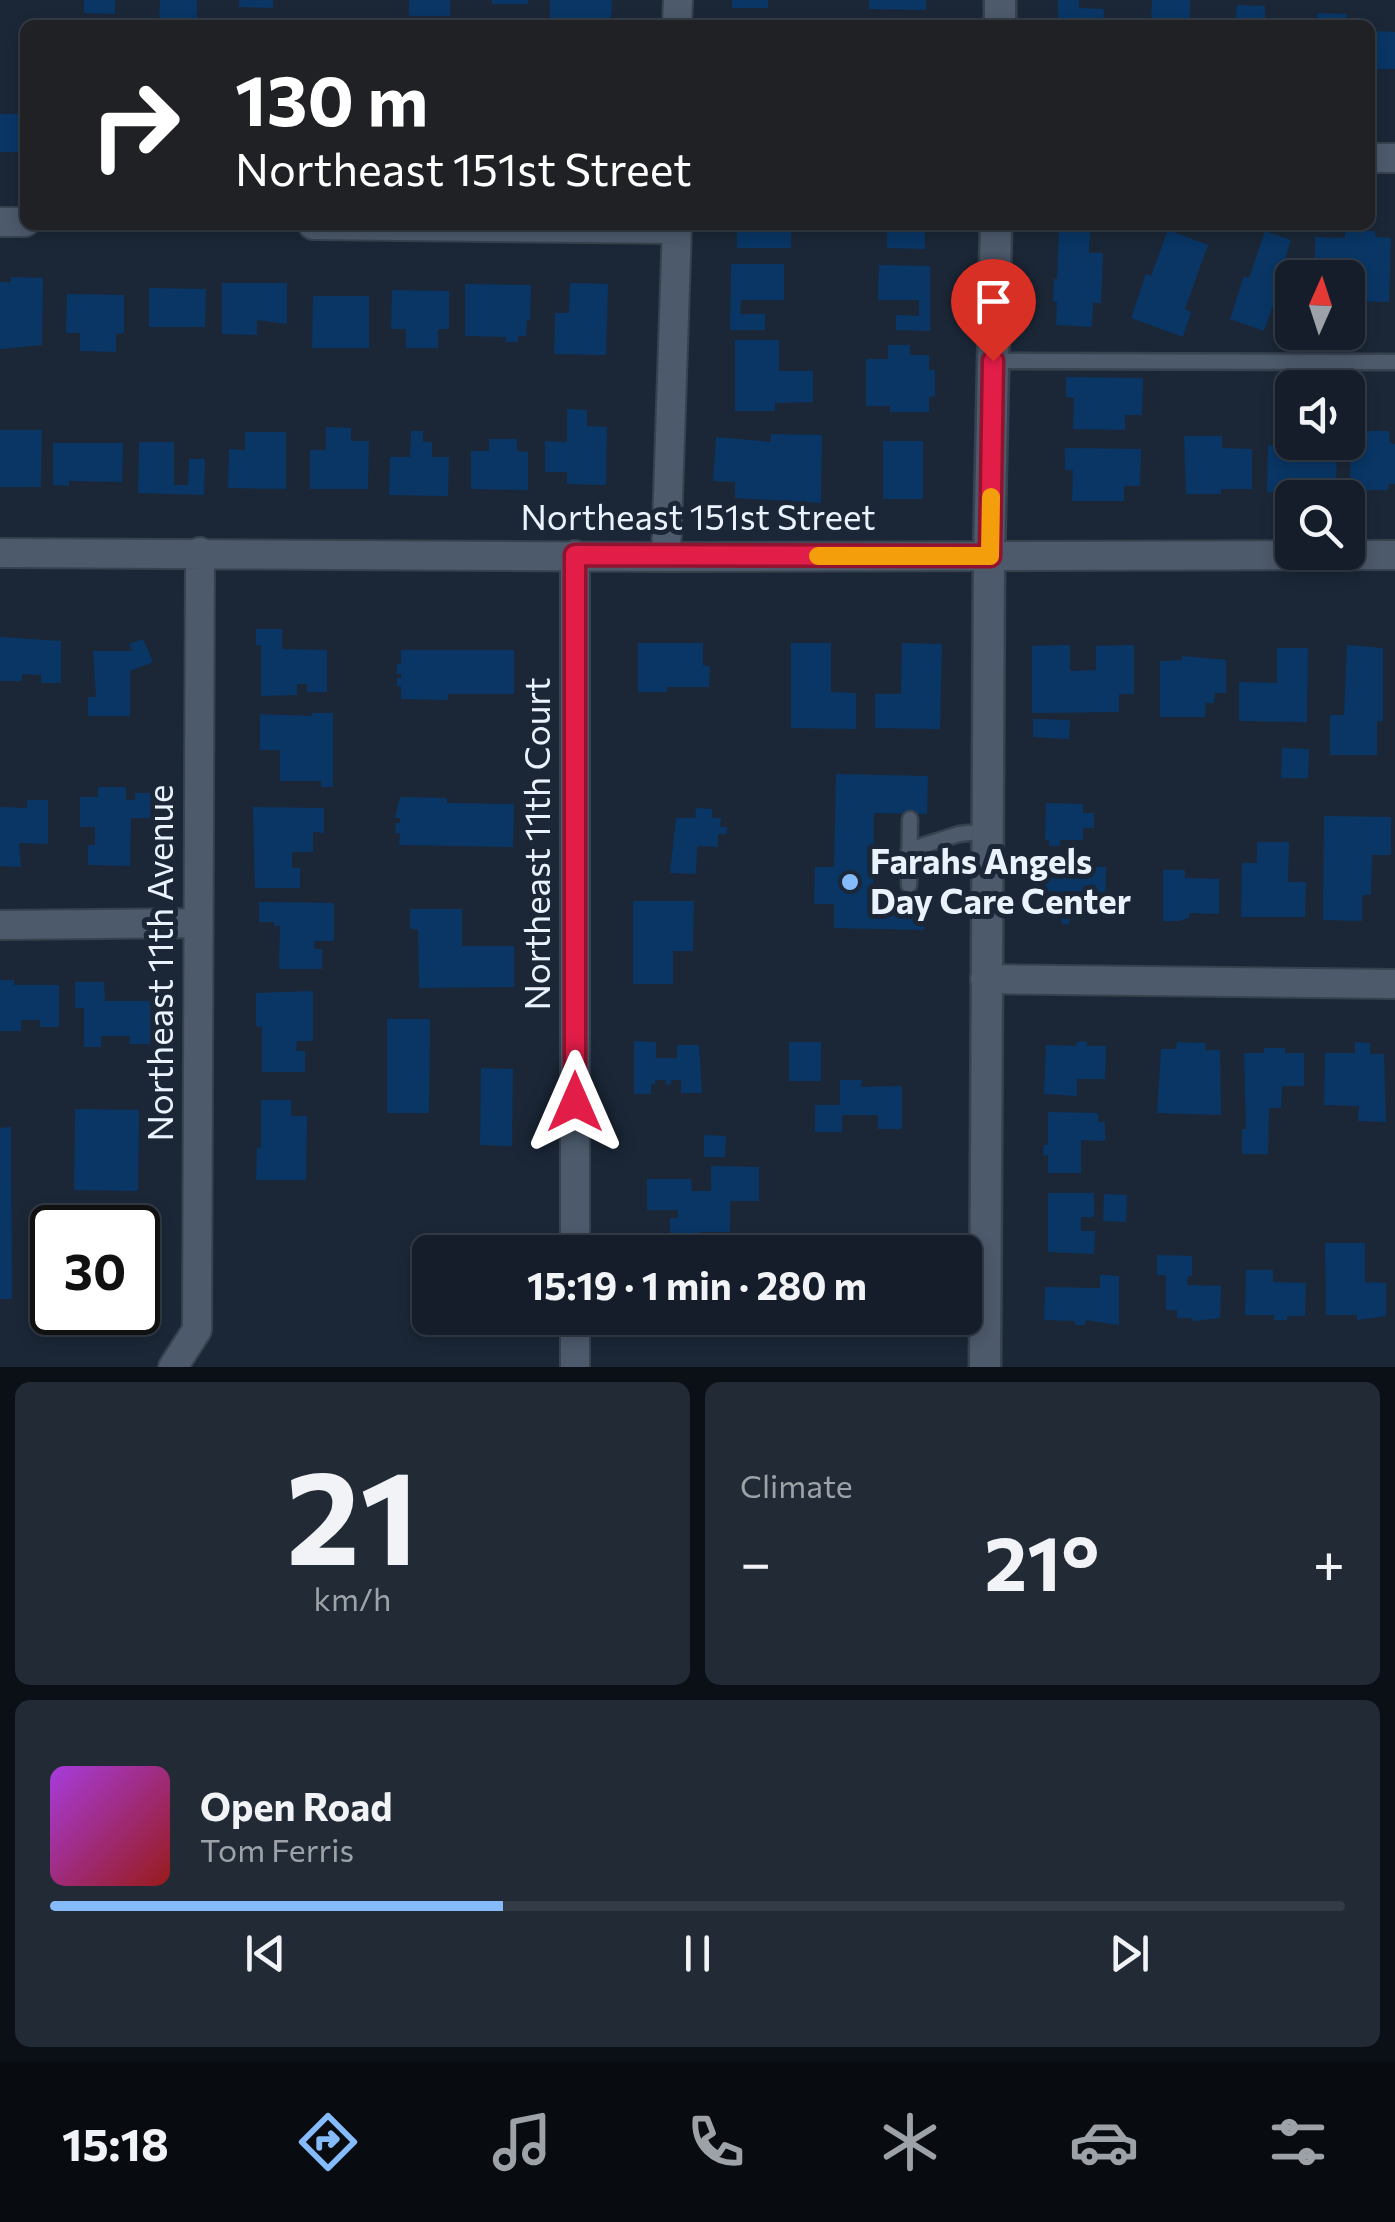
<!DOCTYPE html>
<meta charset="utf-8">
<style>
body{margin:0;font-family:Commissioner,sans-serif;background:#212a35;color:#f1f3f6;height:100vh;display:flex;flex-direction:column;font-size:38px;white-space:nowrap}
*{box-sizing:border-box;margin:0}
p{font-size:32px;color:#9da2a8}
.icon{flex:none;width:55px;height:55px;fill:none;stroke:currentColor;stroke-width:2;stroke-linecap:round;stroke-linejoin:round}
.map{position:relative;height:1367px;overflow:hidden}
.details{display:flex;flex-direction:column;gap:15px;padding:15px;background:#0b1017;flex:1}
.details>*{flex:none}
.hud{position:absolute;left:20px;top:20px;width:1355px;height:210px;border-radius:15px;box-shadow:0 5px 15px #0003,0 0 0 2px #333b46;background:#202124;color:#fff;overflow:hidden}
.needle{width:65px;rotate:3deg}
.fabs{position:absolute;left:1275px;top:260px;display:grid;gap:20px}
.fabs a{display:grid;place-items:center;width:90px;height:90px;border-radius:15px;background:#141d29;box-shadow:0 5px 15px #0003,0 0 0 2px #333b46;font-size:50px}
.speed{position:absolute;left:30px;top:1205px;display:flex;gap:20px;font-size:50px;font-weight:700;text-align:center}
.speed>*{display:grid;place-content:center;width:130px;height:130px;border-radius:50%;background:#141d29;box-shadow:0 5px 15px #0003,0 0 0 2px #333b46;line-height:1}
.speed .limit{border:5px solid #111;border-radius:15px;background:#fff;color:#111}
.pin{position:absolute;display:grid;place-items:center;width:85px;height:85px;color:#fff;margin:-102px -42px;border-radius:50% 50% 50% 0;rotate:-45deg;box-shadow:0 0 10px #0007}
.pin .icon{rotate:45deg}
.me{position:absolute;width:110px;margin:-55px;rotate:0deg;stroke-linejoin:round;filter:drop-shadow(0 0 8px #0008)}
.turn{display:flex;align-items:center;gap:35px;height:210px;padding:0 50px;font-size:45px}
.turn .icon{width:130px;height:130px;stroke-width:2.5}
.turn b{display:block;font-size:70px;line-height:85px}
.big{font-size:75px;font-weight:700;line-height:1.1}
.details .card{flex:1;display:flex;flex-direction:column;justify-content:center;gap:15px;min-width:0;padding:0 35px;border-radius:15px;background:#212a35}
.details .dial{align-items:center;gap:0}
.dial b{font-size:130px;line-height:1}
.song{display:flex;align-items:center;gap:30px}
.cover{width:120px;height:120px;border-radius:15px;background:linear-gradient(135deg,hsl(280 70% 55%),hsl(0 70% 35%))}
.played{height:10px;border-radius:5px;background:linear-gradient(90deg,#86bbfb 35%,#333b46 35%)}
.keys{display:flex;justify-content:space-around;direction:ltr}
.heat{display:flex;justify-content:space-between;align-items:center;font-size:55px;direction:ltr}
.details .tiles{flex:1;display:grid;gap:15px;grid-template-columns:1fr 1fr}
.card:last-child{grid-column:span 2}
.trip{position:absolute;left:412px;top:1235px;width:570px;height:100px;border-radius:15px;background:#141d29;box-shadow:0 5px 15px #0003,0 0 0 2px #333b46;font-weight:700;line-height:100px;text-align:center}
.tab-bar{display:flex;height:160px;justify-content:space-around;align-items:center;background:#080c10;color:#9da2a8}
.tab-bar .icon{width:70px;height:70px}
.tab-bar .selected{color:#86bbfb}
.tab-bar b{font-size:45px;color:#f1f3f6}
.map>svg:first-child{display:block}
.building{fill:#093665}
.lines{fill:none;stroke-linecap:round;stroke-linejoin:round}
.lane-casing{stroke:#37424f;stroke-width:19}
.street-casing{stroke:#37424f;stroke-width:32}
.secondary-casing{stroke:#37424f;stroke-width:35}
.lane{stroke:#4c5a6c;stroke-width:14}
.street{stroke:#4c5a6c;stroke-width:28}
.secondary{stroke:#4c5a6c;stroke-width:30}
.route-casing{stroke:#92132f;stroke-width:25}
.route{stroke:#e11d48;stroke-width:18}
.slow{stroke:#f59e0b;stroke-width:18}
.poi-dot{fill:#86bbfb;stroke:#1b2737;stroke-width:4}
.labels{text-anchor:middle;stroke-width:10;stroke-linejoin:round;paint-order:stroke}
.street-label{font-size:35px;fill:#eaf2fd;stroke:#1b2737}
.poi-label{font-size:35px;font-weight:bold;fill:#eaf2fd;stroke:#1b2737;text-anchor:start}
</style>
<div class="map">
<svg width="1395" height="1367" viewBox="0 0 1395 1367">
<rect width="100%" height="100%" fill="#1b2737"/>
<!-- building -->
<path class="building" d="M84,0H115V14L84,13Z
M160,0H197V25H159Z
M239,0H273V8L239,7Z
M409,0H450V16H409Z
M492,0H528V4H492Z
M550,0H612L611,21L550,20Z
M732,0H768V8H732Z
M869,0H926V10L869,9Z
M1058,0H1079V8L1104,9L1103,25H1058Z
M1152,0H1190V19H1213V25H1151Z
M1237,5L1265,6V18H1301V25H1235Z
M1317,13L1347,14V25H1317Z
M1377,31L1395,32V69H1377Z
M0,114H25V152H0Z
M737,225H791V248H737Z
M887,225H925V249L887,248Z
M1059,230L1090,231L1089,253H1103L1101,303H1093L1092,327L1056,325L1057,302L1053,301L1054,279H1057Z
M1168,230L1208,245L1185,309L1191,312L1183,337L1131,318L1146,274L1151,276Z
M1265,231L1291,240L1284,262L1296,266L1285,298L1277,295L1264,331L1230,319L1244,276L1249,278Z
M1345,231H1375V237L1391,238L1389,302L1348,301V276L1315,278V237L1345,238Z
M731,264H784V300H741L740,314H765V330H730Z
M879,265L930,266V331L896,330V315L919,316V300H878Z
M11,277L43,278L42,345L0,349V282H11Z
M222,283H287V324L257,320V335L222,334Z
M570,283L608,284L606,355L554,354L555,313H569Z
M465,284L531,285L530,320H527L526,336H518V342H505L506,337L465,336Z
M149,288L206,289L205,327H149Z
M392,290L449,291V329H438V348H406V329H391Z
M67,294L124,295V333L116,334V352L80,351V333H66Z
M313,296H369V348H312Z
M735,340H779V371H813V402L775,403V411H735Z
M888,345H910V355H929V370H935V396L929,397V412H890V406H866V359H888Z
M1066,377L1143,378L1142,415H1125V430L1073,429L1074,398L1066,397Z
M567,409L587,410V426L607,427L606,485L567,484V472H545V441L567,442Z
M326,427L351,428V441H369L368,489H310V450H326Z
M0,430H42L41,487H0Z
M411,431H423V442H432V457H449L448,496L389,495L390,457H410Z
M1366,431H1389L1390,443L1395,444V484H1389L1388,490H1353L1350,484L1351,443L1366,444Z
M245,432H286V489L228,488L229,449L245,450Z
M1282,433L1292,434V442H1306V446L1337,447L1336,487L1305,486V493L1267,492L1268,445L1282,446Z
M771,434L822,435L821,503L735,498V482L713,481L716,437L771,442Z
M1184,436H1222V448L1252,449V489H1221V494H1186Z
M489,439H517V451L528,452V490L471,489V451H489Z
M883,441H923V499H883Z
M139,442H174V485H188L189,459H205L204,495L138,493Z
M53,443H123L122,482L69,481V486L53,485Z
M1065,448L1141,449L1140,486H1124V501H1072L1073,470H1065Z
M256,629H282V649L327,650V692H307V684H297V695L261,696V645H256Z
M0,637L61,641V683H41V675L22,674V681H0Z
M143,639L153,662L130,671V716H88V697H96L93,651H132L129,644Z
M638,643H703V666H710L709,687H667V692H638Z
M791,643H831V692L856,693V729L791,728Z
M902,643L942,644L940,729L875,728V694H901Z
M1070,645V671L1096,670V646L1134,645V694H1119V712L1032,713V646Z
M1347,645L1383,648V721H1377V755H1330V715H1344Z
M1277,648H1308L1307,722L1239,721V682L1277,683Z
M401,650H514V694H448V700L401,699V686H397V678H401V673L396,674L397,664H401Z
M1182,656L1226,660V693H1215L1214,703H1206L1205,717H1160V661L1182,660Z
M311,713H333V787H321V781H280V750H260V714L312,716Z
M1033,719L1070,720L1069,739L1033,737Z
M1282,748L1309,749L1308,778H1281Z
M836,774L928,776L927,814L874,813L873,892L925,893L924,930L834,928V904H814L815,867H834Z
M98,787H126V800H135V793H151L150,818H131L130,866L88,865V845H95V827H80V797H98Z
M400,797L447,798V803L514,804L513,847L399,845L400,833H395L396,823H400V818H395Z
M27,800H48V844L19,843L21,867L0,866V807L27,808Z
M1046,803L1083,804V813H1094V828H1083V840H1060V846H1049V840H1045Z
M253,807L324,808V833L313,832V852H292V868H300V888H255Z
M696,808L712,809V818H721L720,827H727V834H718V847L697,846L696,874L670,873L676,818H695Z
M1324,816L1391,817V855H1372L1371,895H1362V921L1323,920Z
M1257,842H1289L1288,882H1306L1305,917H1241L1242,863H1257Z
M1044,867H1106L1105,912H1085V919H1070L1069,924H1062L1060,912H1044Z
M1163,870H1185V878L1219,879V914L1189,913V918L1178,921H1163Z
M633,901H694L693,951H673V984H633Z
M259,902L334,903V941H314V949H322V969H279L280,926H274V922H259Z
M410,909H462V946H514V987L419,988L418,929H410Z
M0,980H14V985H59V1027H40V1020H21V1031H0Z
M75,982H104L105,1001H150V1044H129L130,1036H101V1047H84V1008H75Z
M313,991V1041H297L296,1051H305V1072H262V1027L256,1026V993Z
M387,1019H430L429,1113H387Z
M634,1041L656,1042V1058H677V1045H699L702,1093H681V1080H671V1084L666,1085V1080H655V1084L651,1085V1094H634Z
M1082,1041L1087,1042V1046H1106L1105,1079H1077V1096L1044,1094L1046,1045L1076,1046L1077,1042Z
M789,1042H821V1081H789Z
M1177,1042L1206,1043L1205,1050H1220L1221,1115L1157,1113L1161,1049H1176Z
M1355,1042L1370,1043V1054H1384L1386,1122L1358,1121L1359,1106L1324,1105L1325,1053H1355Z
M1264,1048H1285V1053H1304V1086H1282L1281,1108H1269L1268,1154H1242V1129H1246L1244,1053H1264Z
M481,1068L513,1069L512,1146L480,1145Z
M840,1080H862L861,1087L902,1086V1129H878V1115H842V1132H815V1105H840Z
M261,1100H291V1116H307L306,1180H256L257,1148H261Z
M75,1109L139,1110L138,1191L74,1190Z
M1048,1112L1098,1113V1122H1105V1141L1081,1140V1173H1048V1155L1044,1156L1043,1150L1044,1145H1048Z
M11,1127L12,1299H0V1128Z
M704,1135L726,1136L725,1157H704Z
M711,1166L759,1167V1201H730V1232H701L702,1242H678V1234H670V1218H678V1210H647V1179H691L692,1191H711Z
M1048,1193H1094V1217H1081V1231H1095L1094,1254L1048,1252Z
M1104,1194L1127,1195L1126,1222L1103,1221Z
M793,1243H830V1252H792Z
M1325,1243H1365V1282L1386,1283V1316L1357,1320V1315H1326Z
M1157,1255L1192,1256V1276H1188L1187,1285L1221,1286L1220,1318L1193,1321L1192,1318H1177V1310H1166V1275H1157Z
M1246,1270H1273V1282L1306,1283L1305,1316H1287V1320H1274V1315H1245Z
M1100,1275L1119,1276V1325L1086,1320L1085,1325H1075V1321L1044,1320L1045,1287L1100,1288Z"/>
<g class="lines">
<defs>
<path id="lane" d="M993,361L1395,362
M909,850L959,834L988,831
M909,885L910,819"/>
<path id="street" d="M677,25L678,0
M1370,158H1395
M0,222H25
M313,225L677,229
M0,553L666,557L1395,555
M575,555V1252
M666,557L677,225
M0,925L198,923
M985,979L1395,984
M575,1318V1367
M173,1367L197,1330L200,552"/>
<path id="secondary" d="M1000,25V0
M985,1367L989,557L996,225"/>
</defs>
<!-- lane casing -->
<use href="#lane" class="lane-casing"/>
<!-- street casing -->
<use href="#street" class="street-casing"/>
<!-- secondary casing -->
<use href="#secondary" class="secondary-casing"/>
<!-- lane -->
<use href="#lane" class="lane"/>
<!-- street -->
<use href="#street" class="street"/>
<!-- secondary -->
<use href="#secondary" class="secondary"/>
</g>
<g class="lines">
<defs>
<path id="route" d="M575,1102V555L990,556L993,361"/>
</defs>
<!-- route casing -->
<use href="#route" class="route-casing"/>
<!-- route -->
<use href="#route" class="route"/>
<!-- slow -->
<path class="slow" d="M818,556H990L991,497"/>
</g>
<!-- markers -->
<circle class="poi-dot" cx="850" cy="882" r="10"/>
<g class="labels">
<!-- street labels -->
<g class="street-label">
<text x="698" y="530">Northeast 151st Street</text>
<text transform="translate(538 844) rotate(-90)" y="12">Northeast 11th Court</text>
<text transform="translate(161 963) rotate(-90)" y="12">Northeast 11th Avenue</text>
</g>
<!-- poi labels -->
<g class="poi-label">
<text x="870" y="874">Farahs Angels<tspan x="870" dy="40">Day Care Center</tspan></text>
</g>
</g>
</svg>
<div class="fabs">
<a><svg class="needle" viewBox="-14 -14 28 28"><path d="M0-13l5 13h-10z" fill="#e53935"/><path d="M0 13l5-13h-10z" fill="#9da2a8"/></svg></a>
<a><svg class="icon" aria-label="sound" viewBox="0 0 24 24"><path d="M4 9h4l5-4v14l-5-4H4zM17 9q2 3 0 6"/></svg></a>
<a><svg class="icon" aria-label="search" viewBox="0 0 24 24"><circle cx="10" cy="10" r="6"/><path d="M15 15l6 6"/></svg></a>
</div>
<div class="speed"><div class="limit">30</div></div>
<div class="pin" style="left:993px;top:361px;background:#d93025"><svg class="icon" aria-label="arrive" viewBox="0 0 24 24"><path d="M6 21V4h12l-3 4 3 4H6"/></svg></div>
<svg class="me" style="left:575px;top:1102px" viewBox="-20 -20 40 40"><path d="M0-17L14 15 0 8-14 15z" fill="#e11d48" stroke="#fff" stroke-width="4"/></svg>
<div class="trip">15:19 · 1 min · 280 m</div>
<div class="hud">
<div class="turn"><svg class="icon" aria-label="right" viewBox="0 0 24 24"><path d="M7 20v-9h11M14 6l5 5-5 5"/></svg><div><b>130 m</b>Northeast 151st Street</div></div>
</div>
</div>
<section class="details">
<div class="tiles">
<div class="card dial"><b>21</b><p>km/h</p></div>
<div class="card"><p>Climate</p>
<div class="heat"><a>−</a><b class="big">21°</b><a>+</a></div>
</div>
<div class="card">
<div class="song"><i class="cover"></i><div><b>Open Road</b><p>Tom Ferris</p></div></div>
<div class="played"></div>
<div class="keys"><svg class="icon" aria-label="previous" viewBox="0 0 24 24"><path d="M18 5L8 12l10 7zM5 5v14"/></svg><svg class="icon" aria-label="pause" viewBox="0 0 24 24"><path d="M8 5v14M16 5v14"/></svg><svg class="icon" aria-label="next" viewBox="0 0 24 24"><path d="M6 5l10 7-10 7zM19 5v14"/></svg></div>
</div>
</div>
</section>
<nav class="tab-bar">
<b>15:18</b>
<svg class="icon selected" aria-label="directions" viewBox="0 0 24 24"><path d="M12 3l9 9-9 9-9-9zM9 14v-3h6M13 9l2 2-2 2"/></svg>
<svg class="icon" aria-label="music" viewBox="0 0 24 24"><path d="M9 18V5l10-2v13"/><circle cx="6" cy="18" r="3"/><circle cx="16" cy="16" r="3"/></svg>
<svg class="icon" aria-label="phone" viewBox="0 0 24 24"><path d="M5 4h4l2 5-3 2q2 4 5 5l2-3 5 2v4C11 20 4 13 5 4z"/></svg>
<svg class="icon" aria-label="climate" viewBox="0 0 24 24"><path d="M12 3v18M4 7l16 10M4 17L20 7"/></svg>
<svg class="icon" aria-label="car" viewBox="0 0 24 24"><path d="M5 17H2v-5l4-1 3-4h7l3 4 3 1v5h-3M9 17h6M6 11h13"/><circle cx="7" cy="17" r="2"/><circle cx="17" cy="17" r="2"/></svg>
<svg class="icon" aria-label="filters" viewBox="0 0 24 24"><path d="M4 7h16M4 17h16"/><circle cx="9" cy="7" r="2"/><circle cx="15" cy="17" r="2"/></svg>
</nav>
